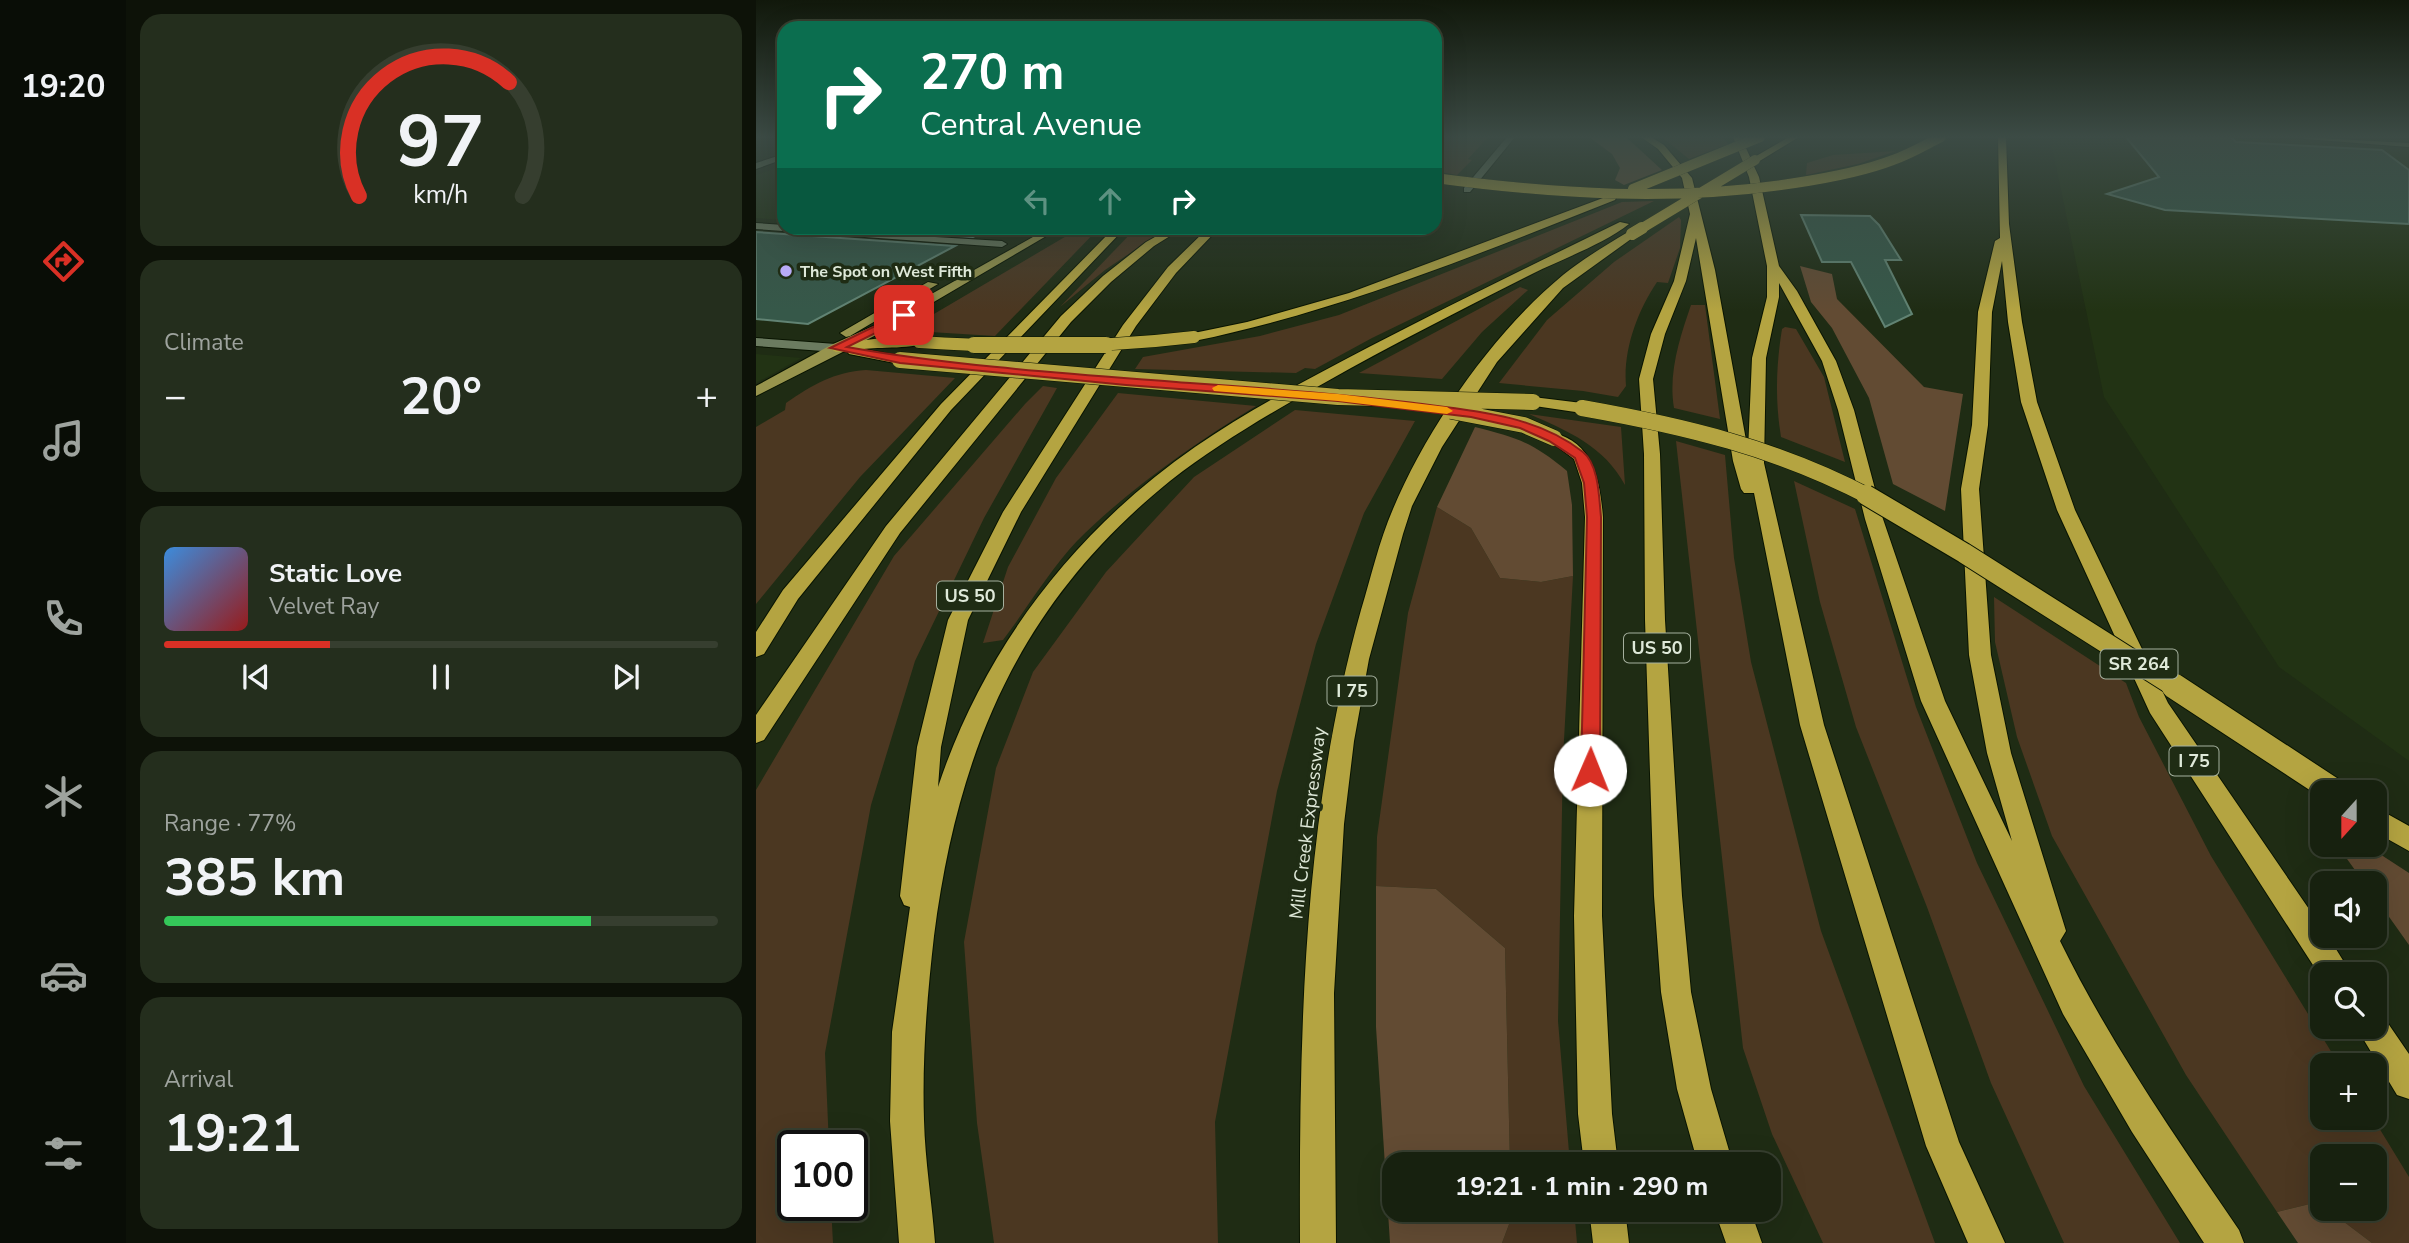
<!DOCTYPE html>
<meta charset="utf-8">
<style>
body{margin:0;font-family:"Nunito Sans",sans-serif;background:#242e1d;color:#f1f3f6;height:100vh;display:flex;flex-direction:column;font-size:26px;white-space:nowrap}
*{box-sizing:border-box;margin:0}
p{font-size:23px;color:#9ea39e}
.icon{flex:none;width:38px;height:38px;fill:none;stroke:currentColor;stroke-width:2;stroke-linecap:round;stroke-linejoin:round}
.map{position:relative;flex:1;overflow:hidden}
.panel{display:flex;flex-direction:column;gap:14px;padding:14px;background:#0d1208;width:630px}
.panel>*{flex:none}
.banner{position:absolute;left:21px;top:21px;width:665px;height:214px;border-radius:21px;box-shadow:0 7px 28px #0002,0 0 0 2px #363e2f;background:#0b6e4f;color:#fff;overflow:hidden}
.needle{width:46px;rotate:201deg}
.fabs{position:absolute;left:1554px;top:780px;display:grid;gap:14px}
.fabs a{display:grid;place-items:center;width:77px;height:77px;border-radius:14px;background:#17210f;box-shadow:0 7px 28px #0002,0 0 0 2px #363e2f;font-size:35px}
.speed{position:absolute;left:21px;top:1130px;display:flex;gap:14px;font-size:35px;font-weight:700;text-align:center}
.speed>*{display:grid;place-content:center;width:91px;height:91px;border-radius:50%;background:#17210f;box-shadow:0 7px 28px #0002,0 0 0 2px #363e2f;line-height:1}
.speed .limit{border:4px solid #111;border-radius:10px;background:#fff;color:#111}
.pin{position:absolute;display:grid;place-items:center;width:60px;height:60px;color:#fff;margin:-30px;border-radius:14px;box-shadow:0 4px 10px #0006}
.me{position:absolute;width:77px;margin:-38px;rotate:1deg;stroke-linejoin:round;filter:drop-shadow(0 0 5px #0008)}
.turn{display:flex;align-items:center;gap:24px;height:147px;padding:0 28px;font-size:32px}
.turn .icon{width:91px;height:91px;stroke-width:2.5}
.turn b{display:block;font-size:49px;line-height:60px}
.lanes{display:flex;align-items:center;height:66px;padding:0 28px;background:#0003;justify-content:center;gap:35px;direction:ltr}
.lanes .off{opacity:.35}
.big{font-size:52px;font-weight:700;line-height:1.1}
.panel .widget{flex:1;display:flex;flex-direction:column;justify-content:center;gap:10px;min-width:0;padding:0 24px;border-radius:21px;background:#242e1d}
.panel .dial{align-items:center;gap:0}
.dial svg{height:182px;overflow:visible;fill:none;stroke:#363e2f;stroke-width:7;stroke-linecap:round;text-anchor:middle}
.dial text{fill:#f1f3f6;stroke:none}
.song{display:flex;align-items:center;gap:21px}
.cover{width:84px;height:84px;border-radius:10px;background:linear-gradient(135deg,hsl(210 70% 55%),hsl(0 70% 35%))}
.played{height:7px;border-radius:4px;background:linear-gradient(90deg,#d93025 30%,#363e2f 30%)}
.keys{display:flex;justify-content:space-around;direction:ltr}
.heat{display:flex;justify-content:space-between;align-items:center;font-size:38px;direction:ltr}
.charge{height:10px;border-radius:5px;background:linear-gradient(90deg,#34c759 77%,#363e2f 0)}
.trip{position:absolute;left:626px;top:1152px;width:399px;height:70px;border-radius:21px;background:#17210f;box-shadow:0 7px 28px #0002,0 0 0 2px #363e2f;font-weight:700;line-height:70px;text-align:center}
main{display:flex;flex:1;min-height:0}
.dock{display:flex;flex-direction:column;width:126px;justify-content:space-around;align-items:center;background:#090d06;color:#9ea39e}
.dock .icon{width:49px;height:49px}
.dock .on{color:#d93025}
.dock b{font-size:32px;color:#f1f3f6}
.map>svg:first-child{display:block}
.built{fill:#223314}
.green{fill:#4b3721}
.forest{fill:#624b33}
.building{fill:#365849;stroke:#618373;stroke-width:2}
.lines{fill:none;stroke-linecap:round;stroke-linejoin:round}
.minor-casing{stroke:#091401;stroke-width:2}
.tertiary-casing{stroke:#091401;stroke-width:2}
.secondary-casing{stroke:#091401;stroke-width:2}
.primary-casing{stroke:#091401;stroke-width:2}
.motorway-casing{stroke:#091401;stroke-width:2}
.minor{fill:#6b7b60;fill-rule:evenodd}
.tertiary{fill:#6b7b60;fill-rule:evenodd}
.secondary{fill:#818757;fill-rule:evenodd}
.primary{fill:#97944d;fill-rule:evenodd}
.motorway{fill:#b4a441;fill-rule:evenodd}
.motorway-bridge-far4-casing{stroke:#091401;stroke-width:10;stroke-linecap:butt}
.motorway-bridge-far3-casing{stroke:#091401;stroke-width:13;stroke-linecap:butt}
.motorway-bridge-far2-casing{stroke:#091401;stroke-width:17;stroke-linecap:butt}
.motorway-bridge-far1-casing{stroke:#091401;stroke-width:22;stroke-linecap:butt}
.motorway-bridge-casing{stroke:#091401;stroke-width:27;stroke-linecap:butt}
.motorway-bridge-far4{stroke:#b4a441;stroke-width:10}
.motorway-bridge-far3{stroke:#b4a441;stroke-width:12}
.motorway-bridge-far2{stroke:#b4a441;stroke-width:16}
.motorway-bridge-far1{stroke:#b4a441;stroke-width:20}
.motorway-bridge{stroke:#b4a441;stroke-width:25}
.route{fill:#d93025;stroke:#8d1f18;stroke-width:2}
.slow{fill:#f59e0b}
.poi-dot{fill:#b9abf7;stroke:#1f2c14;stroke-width:2.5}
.labels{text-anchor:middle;stroke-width:7;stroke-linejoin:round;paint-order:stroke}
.far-poi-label{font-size:16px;font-weight:bold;fill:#dfe9d9;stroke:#1f2c14;text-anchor:start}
.shield{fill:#1f2c14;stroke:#a5b09e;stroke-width:2}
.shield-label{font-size:18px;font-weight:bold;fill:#dfe9d9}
.street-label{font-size:19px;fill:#dfe9d9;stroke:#1f2c14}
</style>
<main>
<nav class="dock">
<b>19:20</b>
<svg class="icon on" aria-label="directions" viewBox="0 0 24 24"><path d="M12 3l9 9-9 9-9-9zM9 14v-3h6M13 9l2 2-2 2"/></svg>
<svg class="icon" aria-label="music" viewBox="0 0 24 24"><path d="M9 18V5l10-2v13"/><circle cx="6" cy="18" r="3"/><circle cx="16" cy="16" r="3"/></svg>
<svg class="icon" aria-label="phone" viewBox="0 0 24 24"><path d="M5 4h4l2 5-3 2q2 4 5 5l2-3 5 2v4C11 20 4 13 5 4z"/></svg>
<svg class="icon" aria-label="climate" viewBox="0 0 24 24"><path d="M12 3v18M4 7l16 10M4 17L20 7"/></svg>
<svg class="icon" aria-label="car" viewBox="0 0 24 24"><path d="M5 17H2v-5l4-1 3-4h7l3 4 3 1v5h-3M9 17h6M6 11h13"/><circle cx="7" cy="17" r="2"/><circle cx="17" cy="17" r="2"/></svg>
<svg class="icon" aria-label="filters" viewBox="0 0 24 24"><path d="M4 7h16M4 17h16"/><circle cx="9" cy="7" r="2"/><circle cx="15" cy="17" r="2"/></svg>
</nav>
<section class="panel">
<div class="widget dial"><svg viewBox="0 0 100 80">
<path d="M14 69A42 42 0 1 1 86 69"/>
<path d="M14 69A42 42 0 0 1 80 19" stroke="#d93025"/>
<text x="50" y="56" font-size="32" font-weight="700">97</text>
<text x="50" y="72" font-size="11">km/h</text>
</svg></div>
<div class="widget"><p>Climate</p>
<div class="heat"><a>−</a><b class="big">20°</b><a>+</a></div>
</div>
<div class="widget">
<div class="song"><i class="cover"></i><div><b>Static Love</b><p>Velvet Ray</p></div></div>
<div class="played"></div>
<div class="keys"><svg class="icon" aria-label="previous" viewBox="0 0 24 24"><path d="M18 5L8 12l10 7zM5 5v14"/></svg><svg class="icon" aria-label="pause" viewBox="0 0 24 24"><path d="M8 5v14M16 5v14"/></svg><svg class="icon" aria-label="next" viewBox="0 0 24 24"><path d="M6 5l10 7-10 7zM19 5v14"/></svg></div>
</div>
<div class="widget"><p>Range · 77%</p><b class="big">385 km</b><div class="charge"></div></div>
<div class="widget"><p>Arrival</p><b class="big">19:21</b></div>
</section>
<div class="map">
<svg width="1653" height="1243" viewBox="0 0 1653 1243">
<rect width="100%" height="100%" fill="#1f2c14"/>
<!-- built -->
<path class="built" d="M1294,137H1486L1653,150V761L1523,667L1348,397Z
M28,166V220L0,218V175Z
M0,354L45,358L0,383Z"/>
<!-- green -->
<path class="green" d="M679,137H732L712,159L716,160L701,175L679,171Z
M906,137H967L972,144L933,159Z
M1140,151L1102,164L1050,175L1051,163L1077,155Z
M898,201L616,338L559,369L549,368L540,373L379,369L387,357L504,336L583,315L866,202Z
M923,217L925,220L924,248L912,283L901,282C881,312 867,350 870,386L862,397L827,391L743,383L791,320L858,262Z
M324,228H343L239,336L174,332L166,321Z
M380,228H411L349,270L304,307Z
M764,287L772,290L726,332L686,379L603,373Z
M935,305H949L964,419L918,408C912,373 924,337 935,305Z
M1029,327L1040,329L1068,377L1089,462L1025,437C1019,400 1020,366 1026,329Z
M110,370L199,378L104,477L0,604V427L29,410L30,403C56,385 78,372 110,370Z
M287,386L301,388L228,518L159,661L115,805L69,1053L73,1146H37V1206H75L77,1243H0V790L138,556L269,404Z
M362,393L500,406C436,445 373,489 321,541C295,568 270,610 247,640L227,643L252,567L300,478Z
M539,410L659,421L608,513L560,644L521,791L459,1122L462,1243H238L221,1123L208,942L240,768L277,672L350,572L438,477Z
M773,414L865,427L869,485C848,446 812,431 773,414Z
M920,441L969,455L978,558L995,662L1065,931L1179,1243H1067L1016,1134L987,1048Z
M1038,481L1099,509L1160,707L1221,863L1328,1086L1424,1243H1308L1235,1083L1171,907L1100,727L1064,602Z
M681,507L715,528L744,578L785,582L817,576L807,758L802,1021L814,1164H754L749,948L680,889L620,886L621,837L652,613Z
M1238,597L1370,683L1383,717L1455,856L1584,1066H1566V1118H1617L1653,1177V1243H1616L1571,1209H1619V1157H1566V1205L1562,1202L1521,1212L1430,1075L1296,836L1261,737L1239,642Z
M755,1209H818L821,1243H746L755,1219Z"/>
<!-- forest -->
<path class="forest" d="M833,137H870L906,170L868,185L859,180L864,168L856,154Z
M1044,266L1076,274L1081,299L1168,387L1207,394L1189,511L1137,484L1113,398L1076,328L1055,302Z
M719,427C762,438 776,442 811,471L816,505L817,576L785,582L744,578L715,528L681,507Z
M1581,845H1610L1653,873V945L1619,897V884H1609Z
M620,886L680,889L749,948L754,1164H639V1209H755V1219L746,1243H634L620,1027Z
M1562,1202L1566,1209H1571L1616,1243H1542L1521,1212Z"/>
<!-- building -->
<path class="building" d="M1370,137H1475L1480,142L1626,150L1653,170V224L1409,210L1351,194L1403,177Z
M1045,215L1114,216L1123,225L1145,260H1129L1156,314L1129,327L1095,262H1066Z
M64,228H234L217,237Z
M0,232L199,246L52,324L0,319Z"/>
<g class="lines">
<defs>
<path id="minor" d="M751,137H759L714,192H708V188Z
M0,223L28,225V228L246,241L251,244L246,247L0,229Z"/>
<path id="tertiary" d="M28,154V159L0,169V163Z
M0,338L80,344L86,348L80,352L0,346Z"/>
<path id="secondary" d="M1545,137L1653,143V147L1549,139Z"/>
<path id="primary" d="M293,228H304L130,330L0,396V386L75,345L122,324Z
M172,282L182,284L94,336L90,337L84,333Z"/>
<path id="motorway" d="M885,137H895L908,145L936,178L959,270L992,451L996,358L1011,297V266L993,177L977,137H985L995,159L1033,137H1043L1002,162H996L1003,177L1023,266L1041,291L1080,361L1098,410L1127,519L1189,701L1256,841L1231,753L1213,655L1205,489L1216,425L1222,312L1239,241L1244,238L1242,137H1250L1253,224L1266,322L1281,402L1319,510L1412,703L1566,928V936H1572L1596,975H1566V979L1394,713L1301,510L1265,402L1252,322L1246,261L1236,312L1232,425L1223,489L1235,655L1255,753L1310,931L1304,941C1354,1043 1419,1136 1483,1230L1488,1243H1448L1376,1132L1307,1014L1165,701L1109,519L1082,410L1066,361L1023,283V297L1010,358L1008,463L1068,725L1203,1142L1249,1243H1212L1170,1146L1044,725L998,493H988L985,489L977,461L940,238L930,281L909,334L897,379L904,454L909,620L926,896L935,992L955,1089L977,1164H942L921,1089L905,992L898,896L889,620L888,454L883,379L895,334L918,281L934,214L926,178L902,149Z
M855,195L860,198L859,200C720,255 584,311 438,341L431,337L433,334L491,322L593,293Z
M864,222L873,224C848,244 806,259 776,274C707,309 637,344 570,382C516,412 463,443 414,481C264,602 202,749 178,936C171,997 166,1059 168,1120C169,1161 176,1202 179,1243H143L134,1121L136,1032L154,907L148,905L144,896L161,747L192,620L247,512L367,325L412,267L452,228H463L420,273L380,326L265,512L212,620L185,747L182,787C228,648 319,530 439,447C494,409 554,378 613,347C696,304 780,263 864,222Z
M358,228H369L195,410L42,599L8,654L0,657V632L27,590L185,404Z
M415,228H427L398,246L355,282L315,322L144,533L8,740L0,743V715L130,526L305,316L347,276L390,242Z
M872,232L882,234L807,288L741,362L686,447L656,506L647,534L613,659L598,741L588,824L578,993L580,1243H544C543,1030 547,816 605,610C615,577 623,541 637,509C672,426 738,332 807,275C827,259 850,245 872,232Z
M133,337L163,338L170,342C162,349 121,347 107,349L149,357L151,360L144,364L93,354L91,351L80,352L73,348L80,344Z
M777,397L826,403L834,408L826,413L772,405L769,402L772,399Z
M798,433C838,443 844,482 847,517L846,916L856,1114L862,1164H828L822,1114L818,916L829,517L826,483L818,459L790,438Z
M1619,807L1653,826V851L1619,832Z
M1619,1012L1627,1016L1653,1054V1099L1641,1095L1600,1027H1619Z
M833,1209H869L873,1243H837Z
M958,1209H994L1006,1243H970Z"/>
</defs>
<!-- minor casing -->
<use href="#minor" class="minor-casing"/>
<!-- tertiary casing -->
<use href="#tertiary" class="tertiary-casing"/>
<!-- secondary casing -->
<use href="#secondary" class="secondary-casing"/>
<!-- primary casing -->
<use href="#primary" class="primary-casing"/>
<!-- motorway casing -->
<use href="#motorway" class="motorway-casing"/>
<!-- minor -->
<use href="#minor" class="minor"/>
<!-- tertiary -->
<use href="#tertiary" class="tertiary"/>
<!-- secondary -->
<use href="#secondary" class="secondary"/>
<!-- primary -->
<use href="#primary" class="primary"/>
<!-- motorway -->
<use href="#motorway" class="motorway"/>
<defs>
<path id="motorway-bridge-far4" d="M679,178C798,194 920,202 1039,183C1072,178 1106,172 1137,160C1154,154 1169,145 1185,137
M877,189L1004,137
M883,230L999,160"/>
<path id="motorway-bridge-far3" d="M876,234L886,228
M163,342C255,348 346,348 438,337"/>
<path id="motorway-bridge-far2" d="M218,345H350
M144,360L582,397L777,402
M826,408C928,426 1021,448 1114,497
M695,411L768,425L798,438"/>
<path id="motorway-bridge-far1" d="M1110,495L1208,553L1421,688"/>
<path id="motorway-bridge" d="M1418,686L1581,793"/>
</defs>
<!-- motorway-bridge-far4 casing -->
<use href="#motorway-bridge-far4" class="motorway-bridge-far4-casing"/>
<!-- motorway-bridge-far3 casing -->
<use href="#motorway-bridge-far3" class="motorway-bridge-far3-casing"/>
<!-- motorway-bridge-far2 casing -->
<use href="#motorway-bridge-far2" class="motorway-bridge-far2-casing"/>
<!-- motorway-bridge-far1 casing -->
<use href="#motorway-bridge-far1" class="motorway-bridge-far1-casing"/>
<!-- motorway-bridge casing -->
<use href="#motorway-bridge" class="motorway-bridge-casing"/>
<!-- motorway-bridge-far4 -->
<use href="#motorway-bridge-far4" class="motorway-bridge-far4"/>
<!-- motorway-bridge-far3 -->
<use href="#motorway-bridge-far3" class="motorway-bridge-far3"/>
<!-- motorway-bridge-far2 -->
<use href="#motorway-bridge-far2" class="motorway-bridge-far2"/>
<!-- motorway-bridge-far1 -->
<use href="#motorway-bridge-far1" class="motorway-bridge-far1"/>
<!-- motorway-bridge -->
<use href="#motorway-bridge" class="motorway-bridge"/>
</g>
<!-- sky -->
<linearGradient id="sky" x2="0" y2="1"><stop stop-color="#11180b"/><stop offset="0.44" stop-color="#3c4b45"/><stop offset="1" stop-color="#3c4b45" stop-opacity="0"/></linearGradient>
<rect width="1653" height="311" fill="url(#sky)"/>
<!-- route -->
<path class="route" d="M148,312L152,313V317L91,347C203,367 319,374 434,383C506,388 578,393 650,402C711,410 777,413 827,452C843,465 843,498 845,517L844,770L841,776L834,778L828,776L825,770L831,517L828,483L819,458L793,441L764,428L715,417L582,401L370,385L144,363L74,348Z"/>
<!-- slow -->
<path class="slow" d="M462,385L582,394L691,407L697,411L691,414L582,401L458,391L456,388Z"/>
<!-- markers -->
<circle class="poi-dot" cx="30" cy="271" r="7"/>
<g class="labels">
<!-- far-poi labels -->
<g class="far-poi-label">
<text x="44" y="277">The Spot on West Fifth</text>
</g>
<!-- shield labels -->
<g class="shield">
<rect x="181" y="581.5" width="66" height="29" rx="5"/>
<rect x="868" y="633.5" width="66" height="29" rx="5"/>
<rect x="1344.5" y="649.5" width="77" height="29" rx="5"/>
<rect x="571.5" y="676.5" width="49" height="29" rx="5"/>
<rect x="1413.5" y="746.5" width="49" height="29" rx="5"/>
</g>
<g class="shield-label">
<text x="214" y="602">US 50</text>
<text x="901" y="654">US 50</text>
<text x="1383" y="670">SR 264</text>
<text x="596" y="697">I 75</text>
<text x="1438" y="767">I 75</text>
</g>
<!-- street labels -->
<g class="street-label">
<text transform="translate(551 823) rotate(-83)" y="7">Mill Creek Expressway</text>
</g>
</g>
</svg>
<div class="fabs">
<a><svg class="needle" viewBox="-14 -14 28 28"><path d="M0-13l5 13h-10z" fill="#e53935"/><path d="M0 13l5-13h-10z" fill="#9ea39e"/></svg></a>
<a><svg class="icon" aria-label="sound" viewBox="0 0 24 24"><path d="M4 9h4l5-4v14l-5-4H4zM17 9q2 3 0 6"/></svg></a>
<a><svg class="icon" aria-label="search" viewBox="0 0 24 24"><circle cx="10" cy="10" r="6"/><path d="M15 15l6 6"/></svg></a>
<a>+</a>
<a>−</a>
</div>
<div class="speed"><div class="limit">100</div></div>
<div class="pin" style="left:148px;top:315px;background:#d93025"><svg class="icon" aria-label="arrive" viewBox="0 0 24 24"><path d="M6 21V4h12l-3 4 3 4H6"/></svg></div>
<svg class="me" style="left:834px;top:770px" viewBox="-20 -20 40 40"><circle r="19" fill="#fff"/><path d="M0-13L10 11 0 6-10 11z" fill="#d93025"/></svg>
<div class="trip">19:21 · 1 min · 290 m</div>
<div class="banner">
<div class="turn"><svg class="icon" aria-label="right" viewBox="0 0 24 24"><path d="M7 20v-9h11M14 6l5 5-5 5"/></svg><div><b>270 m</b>Central Avenue</div></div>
<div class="lanes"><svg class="icon off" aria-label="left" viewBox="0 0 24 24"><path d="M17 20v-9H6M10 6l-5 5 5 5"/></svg><svg class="icon off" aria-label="ahead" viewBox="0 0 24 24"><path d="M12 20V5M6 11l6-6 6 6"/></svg><svg class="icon" aria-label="right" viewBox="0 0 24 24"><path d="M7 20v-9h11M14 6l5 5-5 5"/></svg></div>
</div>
</div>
</main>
